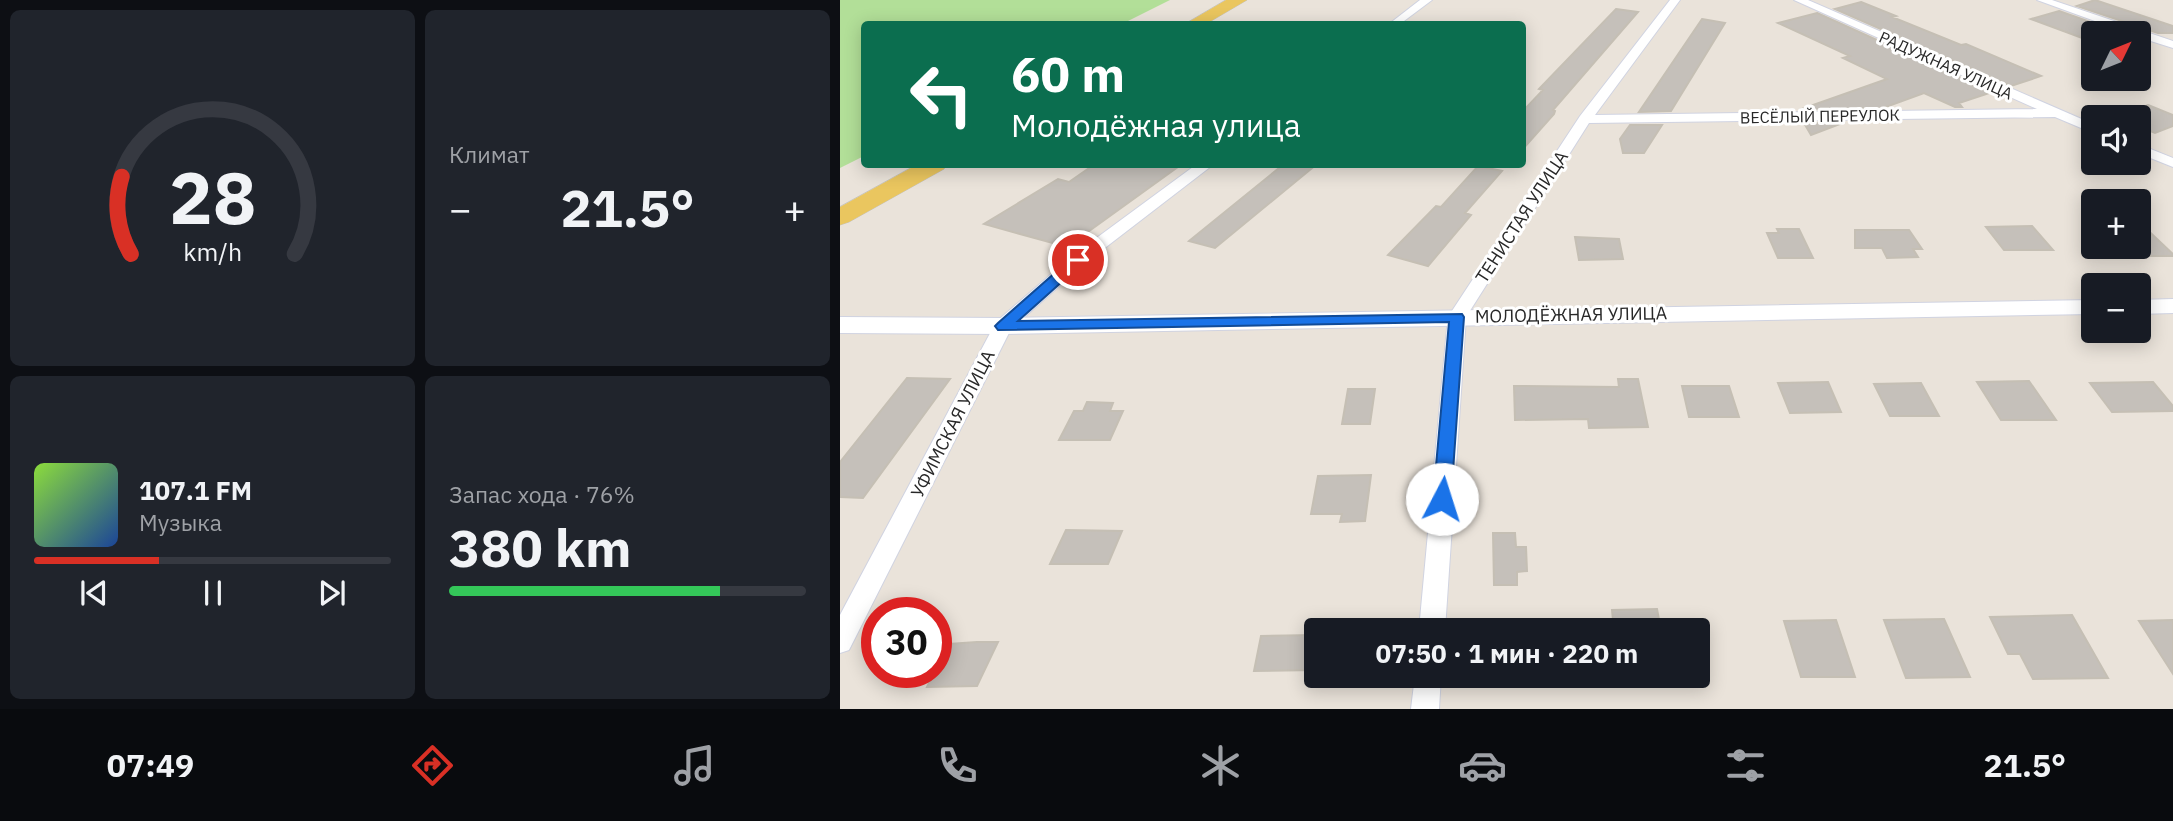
<!DOCTYPE html>
<html lang="ru">
<meta charset="utf-8">
<style>
body{margin:0;font-family:"IBM Plex Sans",sans-serif;background:#20242c;color:#f1f3f6;height:100vh;display:flex;flex-direction:column;font-size:26px;white-space:nowrap}
*{box-sizing:border-box;margin:0}
p{font-size:23px;color:#9ea1a6}
.icon{flex:none;width:38px;height:38px;fill:none;stroke:currentColor;stroke-width:2;stroke-linecap:round;stroke-linejoin:round}
.map{position:relative;flex:1;overflow:hidden}
.details{display:flex;flex-direction:column;gap:10px;padding:10px;background:#0d0f14;width:840px}
.details>*{flex:none}
.top-card{position:absolute;left:21px;top:21px;width:665px;height:147px;border-radius:7px;box-shadow:0 4px 18px #0003;background:#0b6e4f;color:#fff;overflow:hidden}
.needle{width:46px;rotate:47deg}
.fabs{position:absolute;left:1241px;top:21px;display:grid;gap:14px}
.fabs a{display:grid;place-items:center;width:70px;height:70px;border-radius:7px;background:#171b24;box-shadow:0 4px 18px #0003;font-size:35px}
.speed{position:absolute;left:21px;top:597px;display:flex;gap:14px;font-size:35px;font-weight:700;text-align:center}
.speed>*{display:grid;place-content:center;width:91px;height:91px;border-radius:50%;background:#171b24;box-shadow:0 4px 18px #0003;line-height:1}
.speed .limit{border:10px solid #d22;background:#fff;color:#111}
.pin{position:absolute;display:grid;place-items:center;width:60px;height:60px;color:#fff;margin:-30px;border:4px solid #fff;border-radius:50%;box-shadow:0 2px 7px #0007}
.me{position:absolute;width:77px;margin:-38px;rotate:5deg;stroke-linejoin:round;filter:drop-shadow(0 0 5px #0008)}
.turn{display:flex;align-items:center;gap:24px;height:147px;padding:0 35px;font-size:32px}
.turn .icon{width:91px;height:91px;stroke-width:2.5}
.turn b{display:block;font-size:49px;line-height:60px}
.big{font-size:52px;font-weight:700;line-height:1.1}
.details .widget{flex:1;display:flex;flex-direction:column;justify-content:center;gap:10px;min-width:0;padding:0 24px;border-radius:10px;background:#20242c}
.details .dial{align-items:center;gap:0}
.dial svg{height:182px;overflow:visible;fill:none;stroke:#363941;stroke-width:7;stroke-linecap:round;text-anchor:middle}
.dial text{fill:#f1f3f6;stroke:none}
.song{display:flex;align-items:center;gap:21px}
.cover{width:84px;height:84px;border-radius:10px;background:linear-gradient(135deg,hsl(90 70% 55%),hsl(220 70% 35%))}
.played{height:7px;border-radius:4px;background:linear-gradient(90deg,#d93025 35%,#363941 35%)}
.keys{display:flex;justify-content:space-around;direction:ltr}
.heat{display:flex;justify-content:space-between;align-items:center;font-size:38px;direction:ltr}
.charge{height:10px;border-radius:5px;background:linear-gradient(90deg,#34c759 76%,#363941 0)}
.details .tiles{flex:1;display:grid;gap:10px;grid-template-columns:repeat(2,1fr)}
.trip{position:absolute;left:464px;top:618px;width:406px;height:70px;border-radius:7px;background:#171b24;box-shadow:0 4px 18px #0003;font-weight:700;line-height:70px;text-align:center}
.menu{display:flex;height:112px;justify-content:space-around;align-items:center;background:#090b0e;color:#9ea1a6}
.menu .icon{width:49px;height:49px}
.menu .on{color:#d93025}
.menu b{font-size:32px;color:#f1f3f6}
main{display:flex;flex:1;min-height:0}
.map>svg:first-child{display:block}
.green{fill:#b2df98}
.building{fill:#c5c0ba;stroke:#c5bfb4;stroke-width:2}
.lines{fill:none;stroke-linecap:round;stroke-linejoin:round}
.minor-casing{stroke:#d0d3e1;stroke-width:2}
.tertiary-casing{stroke:#d0d3e1;stroke-width:2}
.primary-casing{stroke:#c3c3c3;stroke-width:1}
.minor{fill:#fff;fill-rule:evenodd}
.tertiary{fill:#fff;fill-rule:evenodd}
.primary{fill:#eac65f;fill-rule:evenodd}
.route{fill:#1a73e8;stroke:#114b97;stroke-width:2}
.labels{text-anchor:middle;stroke-width:6;stroke-linejoin:round;paint-order:stroke}
.far-street-label{font-size:16px;fill:#282828;stroke:#fff}
.street-label{font-size:18px;fill:#282828;stroke:#fff}
</style>
<main>
<section class="details">
<div class="tiles">
<div class="widget dial"><svg viewBox="0 0 100 80">
<path d="M14 69A42 42 0 1 1 86 69"/>
<path d="M14 69A42 42 0 0 1 10 35" stroke="#d93025"/>
<text x="50" y="56" font-size="32" font-weight="700">28</text>
<text x="50" y="72" font-size="11">km/h</text>
</svg></div>
<div class="widget"><p>Климат</p>
<div class="heat"><a>−</a><b class="big">21.5°</b><a>+</a></div>
</div>
<div class="widget">
<div class="song"><i class="cover"></i><div><b>107.1 FM</b><p>Музыка</p></div></div>
<div class="played"></div>
<div class="keys"><svg class="icon" aria-label="previous" viewBox="0 0 24 24"><path d="M18 5L8 12l10 7zM5 5v14"/></svg><svg class="icon" aria-label="pause" viewBox="0 0 24 24"><path d="M8 5v14M16 5v14"/></svg><svg class="icon" aria-label="next" viewBox="0 0 24 24"><path d="M6 5l10 7-10 7zM19 5v14"/></svg></div>
</div>
<div class="widget"><p>Запас хода · 76%</p><b class="big">380 km</b><div class="charge"></div></div>
</div>
</section>
<div class="map">
<svg width="1333" height="709" viewBox="0 0 1333 709">
<rect width="100%" height="100%" fill="#eae3da"/>
<!-- green -->
<path class="green" d="M0,0H330L282,24H24V156L0,168Z"/>
<!-- building -->
<path class="building" d="M1255,0L1333,26V33H1318L1237,6Z
M1021,2L1056,16L1052,17L1121,45L1126,44L1201,76L1171,86L995,9Z
M776,9L798,12L713,110L715,111L714,114L682,150V112L703,90L699,89Z
M1219,11L1281,33H1253V42L1191,19Z
M977,13L1152,92L1119,103L1122,107H1115L1084,93L1043,108L959,110L1047,79L1003,58L1010,56L938,23Z
M862,19L885,23L831,111L799,112Z
M1308,105L1333,115V126L1315,133L1298,126V109Z
M1005,122L971,135L964,123Z
M790,125H822L804,153H783L780,139Z
M255,164H342L227,247L144,224L218,179L229,182Z
M444,164H477L375,248L349,241Z
M638,166L662,171L625,213L631,215L588,266L548,255L596,206L601,207Z
M1298,221L1333,254V256H1298Z
M1192,226L1213,250H1164L1146,227Z
M937,229H959L973,258H938L927,233H939Z
M1015,230H1069L1082,249H1073L1078,257L1047,258L1042,248H1015Z
M735,237L779,239L783,259L739,260Z
M67,378L110,379L23,498L0,497V462Z
M778,379H798L808,427L749,428L748,419L675,420L674,386L779,387Z
M1189,381L1216,420H1161L1137,382Z
M988,382L1001,412L950,413L938,383Z
M1313,382L1333,406V411L1272,412L1250,383Z
M1081,383L1099,416H1050L1034,384Z
M842,386H889L899,417H849Z
M508,389H535L530,424H502Z
M247,402L273,403L270,411H283L270,440H219L234,411H243Z
M531,475L525,521L500,522L502,514H471L478,476Z
M226,530L282,531L268,564H210Z
M653,533H675L676,547H686L687,571L677,572V585H654Z
M817,609L821,630H774L772,610Z
M1232,615L1268,678L1193,679L1180,654H1168L1150,617Z
M1104,619L1130,677L1066,678L1044,620Z
M996,620L1015,677H961L944,621Z
M1333,620V674L1299,621Z
M476,635V670L414,671L421,636Z
M137,642H158L137,686L87,687L109,644Z"/>
<g class="lines">
<defs>
<path id="minor" d="M580,0H592L560,24H549Z
M830,0H840L755,115L1197,109L954,0H968L1253,124V133L1215,117L749,123L626,317L605,630H579L608,317L740,116Z
M1197,0H1212L1333,41V48L1298,37V33H1288Z
M1298,144L1333,158V167L1298,153Z
M357,164H374L244,264L171,329L9,650L0,653V615L156,322L232,256Z
M575,676H601L599,709H571Z"/>
<path id="tertiary" d="M1333,299V313L1298,314V300Z
M1253,300V314L163,334L0,333V317L163,318Z"/>
<path id="primary" d="M386,0H407L366,24H345Z
M78,164H107L104,169L9,222L0,225V207Z"/>
</defs>
<!-- minor casing -->
<use href="#minor" class="minor-casing"/>
<!-- tertiary casing -->
<use href="#tertiary" class="tertiary-casing"/>
<!-- primary casing -->
<use href="#primary" class="primary-casing"/>
<!-- minor -->
<use href="#minor" class="minor"/>
<!-- tertiary -->
<use href="#tertiary" class="tertiary"/>
<!-- primary -->
<use href="#primary" class="primary"/>
</g>
<!-- route -->
<path class="route" d="M238,256L243,257V263L178,321L622,314L624,317L611,499L609,505L602,507L595,505L593,499L609,322L158,330L155,326L158,323L233,257Z"/>
<g class="labels">
<!-- far-street labels -->
<g class="far-street-label">
<text transform="translate(1106 65) rotate(24)" y="6">РАДУЖНАЯ УЛИЦА</text>
<text transform="translate(980 116) rotate(-1)" y="6">ВЕСЁЛЫЙ ПЕРЕУЛОК</text>
</g>
<!-- street labels -->
<g class="street-label">
<text transform="translate(682 217) rotate(-57)" y="6">ТЕНИСТАЯ УЛИЦА</text>
<text transform="translate(731 315) rotate(-1)" y="6">МОЛОДЁЖНАЯ УЛИЦА</text>
<text transform="translate(113 424) rotate(-63)" y="6">УФИМСКАЯ УЛИЦА</text>
</g>
</g>
</svg>
<div class="fabs">
<a><svg class="needle" viewBox="-14 -14 28 28"><path d="M0-13l5 13h-10z" fill="#e53935"/><path d="M0 13l5-13h-10z" fill="#9ea1a6"/></svg></a>
<a><svg class="icon" aria-label="sound" viewBox="0 0 24 24"><path d="M4 9h4l5-4v14l-5-4H4zM17 9q2 3 0 6"/></svg></a>
<a>+</a>
<a>−</a>
</div>
<div class="speed"><div class="limit">30</div></div>
<div class="pin" style="left:238px;top:260px;background:#d93025"><svg class="icon" aria-label="arrive" viewBox="0 0 24 24"><path d="M6 21V4h12l-3 4 3 4H6"/></svg></div>
<svg class="me" style="left:602px;top:499px" viewBox="-20 -20 40 40"><circle r="19" fill="#fff"/><path d="M0-13L10 11 0 6-10 11z" fill="#1a73e8"/></svg>
<div class="trip">07:50 · 1 мин · 220 m</div>
<div class="top-card">
<div class="turn"><svg class="icon" aria-label="left" viewBox="0 0 24 24"><path d="M17 20v-9H6M10 6l-5 5 5 5"/></svg><div><b>60 m</b>Молодёжная улица</div></div>
</div>
</div>
</main>
<nav class="menu">
<b>07:49</b>
<svg class="icon on" aria-label="directions" viewBox="0 0 24 24"><path d="M12 3l9 9-9 9-9-9zM9 14v-3h6M13 9l2 2-2 2"/></svg>
<svg class="icon" aria-label="music" viewBox="0 0 24 24"><path d="M9 18V5l10-2v13"/><circle cx="6" cy="18" r="3"/><circle cx="16" cy="16" r="3"/></svg>
<svg class="icon" aria-label="phone" viewBox="0 0 24 24"><path d="M5 4h4l2 5-3 2q2 4 5 5l2-3 5 2v4C11 20 4 13 5 4z"/></svg>
<svg class="icon" aria-label="climate" viewBox="0 0 24 24"><path d="M12 3v18M4 7l16 10M4 17L20 7"/></svg>
<svg class="icon" aria-label="car" viewBox="0 0 24 24"><path d="M5 17H2v-5l4-1 3-4h7l3 4 3 1v5h-3M9 17h6M6 11h13"/><circle cx="7" cy="17" r="2"/><circle cx="17" cy="17" r="2"/></svg>
<svg class="icon" aria-label="filters" viewBox="0 0 24 24"><path d="M4 7h16M4 17h16"/><circle cx="9" cy="7" r="2"/><circle cx="15" cy="17" r="2"/></svg>
<b>21.5°</b>
</nav>
